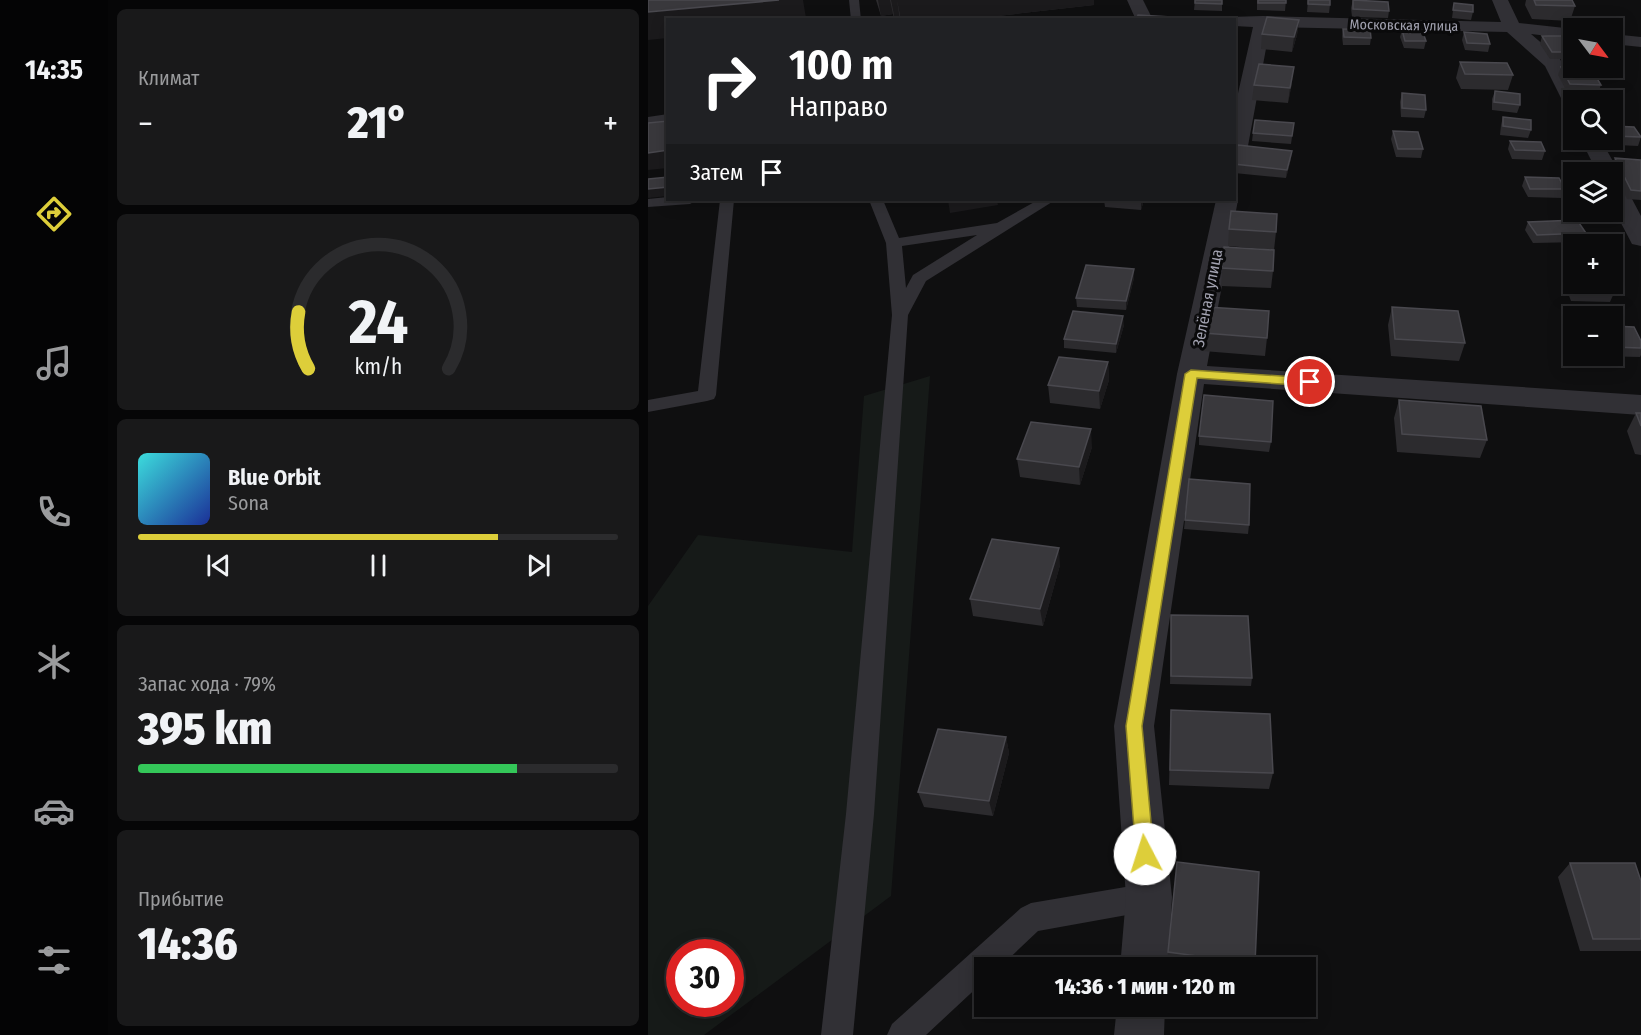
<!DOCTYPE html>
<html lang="ru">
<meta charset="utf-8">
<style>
body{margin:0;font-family:"Fira Sans Condensed",sans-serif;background:#19191a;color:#f1f3f6;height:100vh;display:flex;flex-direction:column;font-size:22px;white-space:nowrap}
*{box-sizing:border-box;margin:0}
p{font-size:20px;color:#9a9b9d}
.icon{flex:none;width:33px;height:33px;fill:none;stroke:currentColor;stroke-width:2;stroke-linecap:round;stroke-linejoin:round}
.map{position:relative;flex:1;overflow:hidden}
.panel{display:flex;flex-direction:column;gap:9px;padding:9px;background:#060607;width:540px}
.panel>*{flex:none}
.hud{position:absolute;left:18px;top:18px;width:570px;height:183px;border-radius:0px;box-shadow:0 3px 15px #0003,0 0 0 2px #2b2b2d;background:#202124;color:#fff;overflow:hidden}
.needle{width:39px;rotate:122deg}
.tools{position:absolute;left:915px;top:18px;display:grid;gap:12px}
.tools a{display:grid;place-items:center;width:60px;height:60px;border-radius:0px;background:#0b0b0c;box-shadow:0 3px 15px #0003,0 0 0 2px #2b2b2d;font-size:30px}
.speed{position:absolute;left:18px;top:939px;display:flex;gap:12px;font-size:30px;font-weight:700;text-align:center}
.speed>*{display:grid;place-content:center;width:78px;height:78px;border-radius:50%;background:#0b0b0c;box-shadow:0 3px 15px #0003,0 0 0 2px #2b2b2d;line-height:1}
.speed .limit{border:9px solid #d22;background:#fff;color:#111}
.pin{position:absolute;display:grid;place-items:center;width:51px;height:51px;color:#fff;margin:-26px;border:3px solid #fff;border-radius:50%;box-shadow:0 2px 6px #0007}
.me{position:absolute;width:66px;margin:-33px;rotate:355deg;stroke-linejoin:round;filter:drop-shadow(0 0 4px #0008)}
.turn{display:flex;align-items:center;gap:21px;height:126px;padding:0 24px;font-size:27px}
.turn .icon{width:78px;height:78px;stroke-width:2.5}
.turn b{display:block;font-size:42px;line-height:51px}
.then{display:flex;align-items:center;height:57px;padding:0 24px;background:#0003;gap:12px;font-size:22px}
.big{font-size:45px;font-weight:800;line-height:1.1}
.panel .card{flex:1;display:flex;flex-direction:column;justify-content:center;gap:9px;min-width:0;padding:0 21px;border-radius:9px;background:#19191a}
.panel .dial{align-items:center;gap:0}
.dial svg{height:156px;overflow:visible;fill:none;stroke:#2b2b2d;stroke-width:7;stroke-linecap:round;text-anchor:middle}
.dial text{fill:#f1f3f6;stroke:none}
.song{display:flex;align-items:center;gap:18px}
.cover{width:72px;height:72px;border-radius:9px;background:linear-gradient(135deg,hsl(180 70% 55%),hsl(230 70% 35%))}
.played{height:6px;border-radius:3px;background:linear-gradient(90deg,#ddce3a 75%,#2b2b2d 75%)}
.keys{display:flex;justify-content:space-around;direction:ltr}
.heat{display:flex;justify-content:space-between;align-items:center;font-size:33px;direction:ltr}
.charge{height:9px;border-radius:4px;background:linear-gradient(90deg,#34c759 79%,#2b2b2d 0)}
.trip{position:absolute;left:326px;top:957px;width:342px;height:60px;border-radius:0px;background:#0b0b0c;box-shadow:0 3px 15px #0003,0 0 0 2px #2b2b2d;font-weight:800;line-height:60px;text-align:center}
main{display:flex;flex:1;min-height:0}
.dock{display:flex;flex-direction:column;width:108px;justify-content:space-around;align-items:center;background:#040405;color:#9a9b9d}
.dock .icon{width:42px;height:42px}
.dock .on{color:#ddce3a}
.dock b{font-size:27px;color:#f1f3f6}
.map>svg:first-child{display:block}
.green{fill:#161a18;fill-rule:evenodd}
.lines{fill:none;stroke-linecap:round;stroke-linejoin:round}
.service{fill:#313035;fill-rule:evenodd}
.minor{fill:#313035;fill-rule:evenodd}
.wall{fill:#2c2b2e}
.shaded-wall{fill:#1b1a1c}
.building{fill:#39383c;stroke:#49484e;stroke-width:1.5}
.route{fill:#ddce3a;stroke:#908626;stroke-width:1.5}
.labels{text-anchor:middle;stroke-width:6;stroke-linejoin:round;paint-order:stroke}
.far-street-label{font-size:14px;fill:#a2a2b0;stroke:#0a0a0b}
.street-label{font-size:16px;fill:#a2a2b0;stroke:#0a0a0b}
</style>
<main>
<nav class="dock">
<b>14:35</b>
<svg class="icon on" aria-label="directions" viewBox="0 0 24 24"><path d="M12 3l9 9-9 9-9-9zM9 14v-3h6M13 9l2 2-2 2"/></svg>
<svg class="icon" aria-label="music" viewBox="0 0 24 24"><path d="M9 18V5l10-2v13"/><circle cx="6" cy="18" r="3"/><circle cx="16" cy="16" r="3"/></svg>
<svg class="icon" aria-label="phone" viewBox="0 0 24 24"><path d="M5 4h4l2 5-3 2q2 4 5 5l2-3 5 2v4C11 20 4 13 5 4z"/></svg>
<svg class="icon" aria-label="climate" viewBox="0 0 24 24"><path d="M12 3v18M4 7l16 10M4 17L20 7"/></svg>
<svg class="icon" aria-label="car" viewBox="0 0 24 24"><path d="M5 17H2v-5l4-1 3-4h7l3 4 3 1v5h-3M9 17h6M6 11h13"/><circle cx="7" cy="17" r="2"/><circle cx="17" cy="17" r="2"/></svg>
<svg class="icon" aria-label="filters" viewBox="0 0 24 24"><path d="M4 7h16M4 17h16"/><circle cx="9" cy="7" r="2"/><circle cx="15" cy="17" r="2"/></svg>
</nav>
<section class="panel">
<div class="card"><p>Климат</p>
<div class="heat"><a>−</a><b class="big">21°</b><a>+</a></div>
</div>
<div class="card dial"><svg viewBox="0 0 100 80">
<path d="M14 69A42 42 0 1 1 86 69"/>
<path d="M14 69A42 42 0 0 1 9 40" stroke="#ddce3a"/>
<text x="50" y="56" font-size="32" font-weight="700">24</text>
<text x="50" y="72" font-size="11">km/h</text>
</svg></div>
<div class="card">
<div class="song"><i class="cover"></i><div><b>Blue Orbit</b><p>Sona</p></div></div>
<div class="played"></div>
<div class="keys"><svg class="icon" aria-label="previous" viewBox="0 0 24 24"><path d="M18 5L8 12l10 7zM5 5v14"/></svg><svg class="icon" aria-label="pause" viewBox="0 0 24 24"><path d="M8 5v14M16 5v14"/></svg><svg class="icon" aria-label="next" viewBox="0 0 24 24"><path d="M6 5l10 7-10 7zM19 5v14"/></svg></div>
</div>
<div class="card"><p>Запас хода · 79%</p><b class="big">395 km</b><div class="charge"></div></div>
<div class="card"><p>Прибытие</p><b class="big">14:36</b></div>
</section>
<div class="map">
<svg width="993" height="1035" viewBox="0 0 993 1035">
<rect width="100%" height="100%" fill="#0f0f10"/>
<!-- green -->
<path class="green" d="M282,376L243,896L56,1035H0V606L50,535L204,552L216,396ZM32,952H82V1004H32Z"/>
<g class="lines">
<!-- service -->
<path class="service" d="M201,0H211L213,20H203Z
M20,197V200H49L42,204L0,207V199Z
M72,200H86L68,395L66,399L59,401L0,412V400L50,391Z
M221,200H235L251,238L349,223L390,200H404V202L278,281L260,315L226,814L205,1035H173L198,814L244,315L238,243ZM329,235L265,275L258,288L254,246Z
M501,883L511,887L515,897L511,907L501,911L390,931L351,968H336V981L278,1035H239L244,1024L373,908L383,903Z"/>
<!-- minor -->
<path class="minor" d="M479,0H495L505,20H488Z
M844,0H860L871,23L926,29V39L883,34L912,59L934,100H926V110L919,108L916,104L897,66L859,32L622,27L597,162L594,167L586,168V111L605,27L586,26V20H578L580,17L615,16L853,22Z
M964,34L993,37V47L964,44Z
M20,114V126L0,129V117Z
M933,140H953L971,172L968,176L975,182L993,216V246L984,244L964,206V172H949Z
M586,195L590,200L559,366L993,395V415L556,384L506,726L524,897L520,968H472L478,897L466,726L529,374L568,200H586Z
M469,1006H517L516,1035H466Z"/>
</g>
<!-- wall -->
<path class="wall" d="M228,0H446V5L314,20H246L245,14L233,16Z
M547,0H574V11L546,10Z
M609,0H638L637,11L609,10Z
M660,0L682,5L681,13L659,12Z
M705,0L741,11L740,18L704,17L703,8Z
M878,0H924L927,6L922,21L884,19L877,5Z
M806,3L825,12L823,20L804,18Z
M651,20L649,35L644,52L613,49L614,34Z
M695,29L723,38L722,45H695L694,36Z
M754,30L778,41L776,49L756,48L752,37Z
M816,32L842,44L840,52L817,50L814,40Z
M894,36L926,43V59H902L892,44Z
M812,62L865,75L860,90L813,89L808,78Z
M913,67L953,85L950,93L919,92L910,75Z
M644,83L640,103L604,100L606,85Z
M847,91L872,105L869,113L844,110V99Z
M754,93L778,110L776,118L753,117L752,102Z
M938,97L969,99L975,109L972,117H964V100H937Z
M855,117L883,130L880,138L852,135L853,125Z
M646,123L643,144L604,141L605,133Z
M964,126L993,137L990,146L948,144L945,140H964Z
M745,131L775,149L773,158L748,157L743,139Z
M862,141L897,151L894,160L864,159L860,149Z
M586,155L643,159L638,178L586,173Z
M967,158L993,160V200L979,199L963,167Z
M877,177L917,189L914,198L880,197L874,186Z
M456,200H496L493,210L457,207Z
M880,222L938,233L934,242L885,243L877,230Z
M581,229L628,232L626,250L580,246Z
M576,247L625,271L623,288L573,286Z
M920,276L966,293L962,302L923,301L917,285Z
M486,278L478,310L429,307L428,298Z
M744,307L817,343L811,361L743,356L740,325Z
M476,325L468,353L416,348V339Z
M964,326L993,341V355L992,357L947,356H964Z
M556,333L619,338L617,356L555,351Z
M460,362L461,380L452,409L402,403L400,385Z
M751,400L839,440L832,458L749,452L746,418Z
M988,413H993V455L987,454L979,431Z
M551,436L623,442L621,452L551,445Z
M444,447L432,485L372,477L369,459Z
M537,520L601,525L600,534L536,529Z
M412,565L395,626L325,616L322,599Z
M523,615L604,678L603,686L522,684Z
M523,710L625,773L621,789L521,785Z
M358,737L361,753L345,816L276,807L270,792Z
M922,863L993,881V951H932L910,877Z
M520,952L607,964L606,968H545L519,964Z"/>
<!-- shaded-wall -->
<path class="shaded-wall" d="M131,0H155L158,18H153V20H20V38L0,40V12Z
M230,0H242L245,14L233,16Z
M243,0H249L252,20H247Z
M249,0H446V5L314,20H253Z
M651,20L649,35L644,52L646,37Z
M646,67L644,83L640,103L642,88Z
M20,150V168L0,170V153Z
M644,151L643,159L638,178L639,170Z
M20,187V196L0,198V189Z
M300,200H349L350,205L302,213Z
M494,200H496L493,210V201Z
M486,269V278L478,310V301Z
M475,316L476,325L468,353V344Z
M460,362L461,380L452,409L451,391Z
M443,429L444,447L432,485L431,467Z
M411,548L412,565L395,626L392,609Z
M358,737L361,753L345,816L341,801Z"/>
<!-- building -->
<path class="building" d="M0,0H131L0,12Z
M547,0H574V4L547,3Z
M610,0H638V3H610Z
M660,0H682V5L660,4Z
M705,0L740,2L741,11L705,9Z
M886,0H924L927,6L888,5Z
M806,3L825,5V12L805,10Z
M490,15L523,17L522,20H488Z
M619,17L651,20L646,37L614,34Z
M695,29H722L723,38L696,37Z
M754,30H774L778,41H757Z
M816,32L839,34L842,44L819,43Z
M894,36H921L926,43V52H904Z
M812,62L859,63L865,75L817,74Z
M611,64L646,67L642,88L606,85Z
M913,67L943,68L953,85L922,84Z
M847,91L872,94V105L846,102Z
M754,93L777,95L778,110L754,108Z
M938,97L969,99L975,109H964V100H939Z
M855,117L883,120V130L855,126Z
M607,120L646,123L644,136L605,133Z
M20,121V150L0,153V123Z
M964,126L986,127L993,137L964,136Z
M745,131L770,132L775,149H750Z
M862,141L893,142L897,151L867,150Z
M590,145L644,151L639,170L586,164V155Z
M967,158L993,160V191L983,190Z
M20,177V187L0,189V179Z
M877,177L911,178L917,189H882Z
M468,200H494L493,201Z
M583,211L629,214L628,232L581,229Z
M929,220L938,233L889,235L880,222Z
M576,247L626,250L625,271L574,268Z
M438,265L486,269L478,301L428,298Z
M920,276H926V284H961L966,293L927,292Z
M559,307L621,311L619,338L556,333Z
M744,307L810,311L817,343L747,339Z
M425,311L475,316L468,344L416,339Z
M964,326L986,327L993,341V348L964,347Z
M411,357L460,362L451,391L400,385Z
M556,395L625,401L623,442L551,436Z
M751,400L833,406L839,440L754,434Z
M988,413H993V426Z
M383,422L443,429L431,467L369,459Z
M541,479L602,484L601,525L537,520Z
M344,539L411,548L392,609L322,599Z
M523,615L600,616L604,678L523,676Z
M523,710L622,714L625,773L522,770Z
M290,729L358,737L341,801L270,792Z
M529,862L611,872L607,964L520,952Z
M922,863H987L993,881V939H945Z"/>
<!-- route -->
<path class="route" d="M543,370L662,378L668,382L662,386L549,378L494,726L506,854L503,860L497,863L491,860L488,854L478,726L537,374Z"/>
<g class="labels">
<!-- far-street labels -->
<g class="far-street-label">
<text transform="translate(756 25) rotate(1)" y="5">Московская улица</text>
</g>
<!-- street labels -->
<g class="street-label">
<text transform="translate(559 298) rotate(-79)" y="6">Зелёная улица</text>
</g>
</g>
</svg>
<div class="tools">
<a><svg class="needle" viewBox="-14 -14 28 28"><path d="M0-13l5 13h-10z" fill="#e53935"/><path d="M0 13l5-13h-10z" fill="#9a9b9d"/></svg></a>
<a><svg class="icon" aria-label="search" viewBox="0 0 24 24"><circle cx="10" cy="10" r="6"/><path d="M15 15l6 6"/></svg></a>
<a><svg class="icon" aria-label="layers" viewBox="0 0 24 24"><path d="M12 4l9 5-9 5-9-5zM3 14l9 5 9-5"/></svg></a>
<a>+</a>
<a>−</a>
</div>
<div class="speed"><div class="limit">30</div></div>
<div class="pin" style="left:662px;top:382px;background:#d93025"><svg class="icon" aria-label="arrive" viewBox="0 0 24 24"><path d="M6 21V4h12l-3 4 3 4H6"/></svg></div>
<svg class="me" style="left:497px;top:854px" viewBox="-20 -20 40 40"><circle r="19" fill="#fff"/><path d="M0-13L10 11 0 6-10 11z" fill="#ddce3a"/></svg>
<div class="trip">14:36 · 1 мин · 120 m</div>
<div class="hud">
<div class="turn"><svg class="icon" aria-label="right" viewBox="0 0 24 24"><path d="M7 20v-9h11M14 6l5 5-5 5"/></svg><div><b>100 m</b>Направо</div></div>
<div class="then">Затем<svg class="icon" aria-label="arrive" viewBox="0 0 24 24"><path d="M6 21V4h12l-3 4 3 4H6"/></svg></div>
</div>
</div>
</main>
